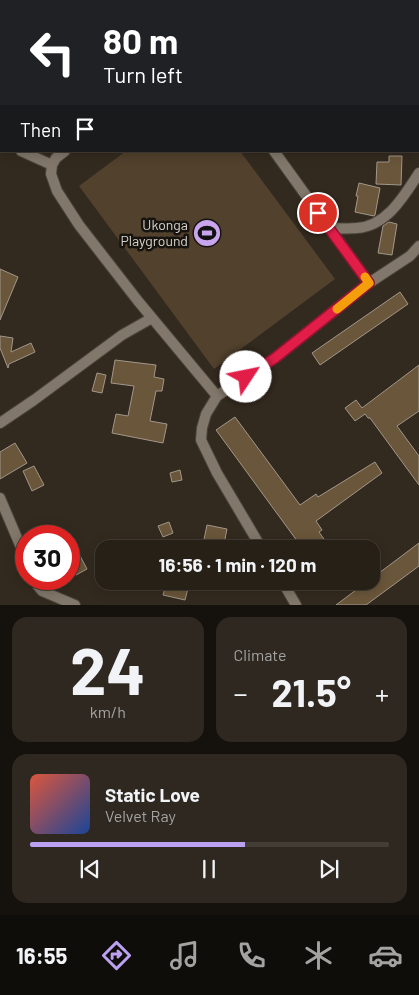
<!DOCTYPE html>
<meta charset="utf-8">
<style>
body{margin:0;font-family:Barlow,sans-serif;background:#2e2820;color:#f1f3f6;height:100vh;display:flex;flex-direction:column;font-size:19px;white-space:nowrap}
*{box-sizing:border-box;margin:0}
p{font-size:16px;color:#a4a3a1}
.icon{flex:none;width:28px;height:28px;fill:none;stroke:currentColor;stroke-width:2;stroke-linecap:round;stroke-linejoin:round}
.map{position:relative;height:605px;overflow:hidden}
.details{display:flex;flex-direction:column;gap:12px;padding:12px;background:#15120d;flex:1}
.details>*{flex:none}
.top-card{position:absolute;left:0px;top:0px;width:420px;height:152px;box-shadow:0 2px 12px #0003,0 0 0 1px #423e36;background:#202124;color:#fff;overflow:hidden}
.speed{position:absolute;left:15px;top:525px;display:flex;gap:10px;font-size:25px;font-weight:700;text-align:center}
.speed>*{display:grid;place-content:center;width:65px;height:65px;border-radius:50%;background:#262017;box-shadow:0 2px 12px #0003,0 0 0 1px #423e36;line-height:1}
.speed .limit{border:8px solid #d22;background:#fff;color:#111}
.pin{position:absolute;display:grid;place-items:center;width:42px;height:42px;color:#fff;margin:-21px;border:2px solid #fff;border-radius:50%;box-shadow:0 1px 5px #0007}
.me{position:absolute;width:55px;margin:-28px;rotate:56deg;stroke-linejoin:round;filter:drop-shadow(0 0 4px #0008)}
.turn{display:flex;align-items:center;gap:18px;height:105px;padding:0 20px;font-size:22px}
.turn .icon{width:65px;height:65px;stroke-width:2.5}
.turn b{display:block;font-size:35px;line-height:42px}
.then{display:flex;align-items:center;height:48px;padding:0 20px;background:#0003;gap:10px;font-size:19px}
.big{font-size:38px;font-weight:700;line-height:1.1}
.details .widget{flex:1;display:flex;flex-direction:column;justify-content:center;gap:8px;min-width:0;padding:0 18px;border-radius:15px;background:#2e2820}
.details .dial{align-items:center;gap:0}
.dial b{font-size:65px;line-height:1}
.song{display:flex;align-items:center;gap:15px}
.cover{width:60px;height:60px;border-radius:8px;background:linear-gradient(135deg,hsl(10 70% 55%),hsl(220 70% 35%))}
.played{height:5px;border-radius:2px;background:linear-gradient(90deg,#bca0f2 60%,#423e36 60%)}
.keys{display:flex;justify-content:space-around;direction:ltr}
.heat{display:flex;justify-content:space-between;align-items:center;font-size:28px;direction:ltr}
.details .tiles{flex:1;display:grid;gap:12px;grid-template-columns:1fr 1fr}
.widget:last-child{grid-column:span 2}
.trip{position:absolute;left:95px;top:540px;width:285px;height:50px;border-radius:15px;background:#262017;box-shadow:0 2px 12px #0003,0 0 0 1px #423e36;font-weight:700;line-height:50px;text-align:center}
.tabs{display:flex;height:80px;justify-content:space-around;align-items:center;background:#0f0d09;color:#a4a3a1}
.tabs .icon{width:35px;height:35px}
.tabs .current{color:#bca0f2}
.tabs b{font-size:22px;color:#f1f3f6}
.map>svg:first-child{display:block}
.green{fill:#51412d}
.building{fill:#6a563a;stroke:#a1978a}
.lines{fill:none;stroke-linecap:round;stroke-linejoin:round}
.street-casing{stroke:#4c453b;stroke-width:12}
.street{stroke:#81776a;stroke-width:10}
.route-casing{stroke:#92132f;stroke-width:12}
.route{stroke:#e11d48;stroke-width:9}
.slow{stroke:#f59e0b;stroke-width:9}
.labels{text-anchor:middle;stroke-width:5;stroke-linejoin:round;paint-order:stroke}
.poi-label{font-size:14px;fill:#d9d3cc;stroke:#17130f;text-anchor:end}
</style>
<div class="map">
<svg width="419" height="605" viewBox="0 0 419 605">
<rect width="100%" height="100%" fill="#332a1f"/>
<!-- green -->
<path class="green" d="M126,151H240L335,279L214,369L79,186Z"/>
<!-- building -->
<path class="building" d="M389,156H402L401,185L376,184L377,162H389Z
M359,183L380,188L375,215L374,216L355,212L358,196H356Z
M389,222L397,224L392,255L378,253L383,226Z
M0,269L18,277L0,320Z
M400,292L408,304L320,365L312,353Z
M0,336L13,338L11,352L31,343L35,352L9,364L8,368L0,348Z
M115,360L156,365L154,377L164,379L162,391H156L150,421L167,424L163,443L112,433L116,414L128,416L134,386L111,383Z
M419,365V411L397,426L419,456V485L370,418H368L365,414L355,421L345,408L356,400L362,408Z
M97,373L106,375L102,393L92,391Z
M235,417L300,505L316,494L318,497L375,462L382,473L316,521L322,530L319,532L331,549H303L216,430Z
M15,443L27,463L0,479V452Z
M34,466L44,485L32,491L23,471Z
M180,470L182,480L172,482L170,473Z
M169,522L173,533L163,537L158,526Z
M207,525L227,529L223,549H202Z
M419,543V566L366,605H336L368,581H371V579Z
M77,550L87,569L76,575L73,570L69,573V555Z
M167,581H190L185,600L163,595Z"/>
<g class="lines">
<defs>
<path id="street" d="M0,134L1,135
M21,151L52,165
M65,151L56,158L52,165L51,174L57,191L79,225L138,301L217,396
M274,151L369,283
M329,228C338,228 348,229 357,228C387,226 404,196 419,173
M0,423L34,400L122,335L152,318
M0,498L26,559
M262,549L217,473L201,440L202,428L206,414L217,396L275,358L369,283L410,256L419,246
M35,579L38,586L42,591L75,605
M282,581L296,605"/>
</defs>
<!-- street casing -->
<use href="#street" class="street-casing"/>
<!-- street -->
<use href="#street" class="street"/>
</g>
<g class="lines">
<defs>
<path id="route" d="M246,377L275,358L369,283L318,213"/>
</defs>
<!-- route casing -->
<use href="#route" class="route-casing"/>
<!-- route -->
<use href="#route" class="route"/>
<!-- slow -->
<path class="slow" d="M337,309L369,283L365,277"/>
</g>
<!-- icons -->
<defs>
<symbol id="stadium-disc" viewBox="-11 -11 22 22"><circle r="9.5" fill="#c9a5ee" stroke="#17130f"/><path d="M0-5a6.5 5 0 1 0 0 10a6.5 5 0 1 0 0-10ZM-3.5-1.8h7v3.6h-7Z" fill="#111"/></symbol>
</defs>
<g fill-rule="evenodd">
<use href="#stadium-disc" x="191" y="217" width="32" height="32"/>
</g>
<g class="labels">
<!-- poi labels -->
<g class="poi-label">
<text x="188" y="230">Ukonga<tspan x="188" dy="16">Playground</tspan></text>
</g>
</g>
</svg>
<div class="speed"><div class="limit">30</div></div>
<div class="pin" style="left:318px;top:213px;background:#d93025"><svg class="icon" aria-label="arrive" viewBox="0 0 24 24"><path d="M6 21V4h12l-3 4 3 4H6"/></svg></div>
<svg class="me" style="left:246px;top:377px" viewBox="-20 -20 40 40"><circle r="19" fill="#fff"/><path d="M0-13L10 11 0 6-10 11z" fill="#e11d48"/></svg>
<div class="trip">16:56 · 1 min · 120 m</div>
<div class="top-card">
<div class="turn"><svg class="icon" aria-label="left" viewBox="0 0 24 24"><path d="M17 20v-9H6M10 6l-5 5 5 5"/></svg><div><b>80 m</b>Turn left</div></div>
<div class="then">Then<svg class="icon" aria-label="arrive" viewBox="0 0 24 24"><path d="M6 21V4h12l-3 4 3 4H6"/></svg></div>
</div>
</div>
<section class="details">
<div class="tiles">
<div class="widget dial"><b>24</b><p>km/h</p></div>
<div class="widget"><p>Climate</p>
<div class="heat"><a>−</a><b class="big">21.5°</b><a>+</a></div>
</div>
<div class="widget">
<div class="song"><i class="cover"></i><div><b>Static Love</b><p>Velvet Ray</p></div></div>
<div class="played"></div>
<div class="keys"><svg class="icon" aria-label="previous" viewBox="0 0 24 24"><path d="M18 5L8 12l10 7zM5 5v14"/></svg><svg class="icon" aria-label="pause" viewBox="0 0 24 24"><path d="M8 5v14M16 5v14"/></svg><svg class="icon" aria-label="next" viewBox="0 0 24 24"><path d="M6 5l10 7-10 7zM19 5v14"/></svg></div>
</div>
</div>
</section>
<nav class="tabs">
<b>16:55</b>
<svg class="icon current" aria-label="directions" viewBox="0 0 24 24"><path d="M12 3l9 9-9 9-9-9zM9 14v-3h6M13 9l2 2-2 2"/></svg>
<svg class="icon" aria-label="music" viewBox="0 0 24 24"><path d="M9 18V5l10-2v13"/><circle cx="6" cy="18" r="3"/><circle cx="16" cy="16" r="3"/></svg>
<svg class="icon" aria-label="phone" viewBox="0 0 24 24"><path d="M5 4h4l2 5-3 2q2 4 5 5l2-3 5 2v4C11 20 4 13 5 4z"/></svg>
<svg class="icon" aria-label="climate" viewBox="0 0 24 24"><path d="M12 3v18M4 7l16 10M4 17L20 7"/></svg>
<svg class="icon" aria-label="car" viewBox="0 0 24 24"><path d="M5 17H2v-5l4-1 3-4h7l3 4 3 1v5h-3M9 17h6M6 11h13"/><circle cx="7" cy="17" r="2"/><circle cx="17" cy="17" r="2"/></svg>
</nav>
